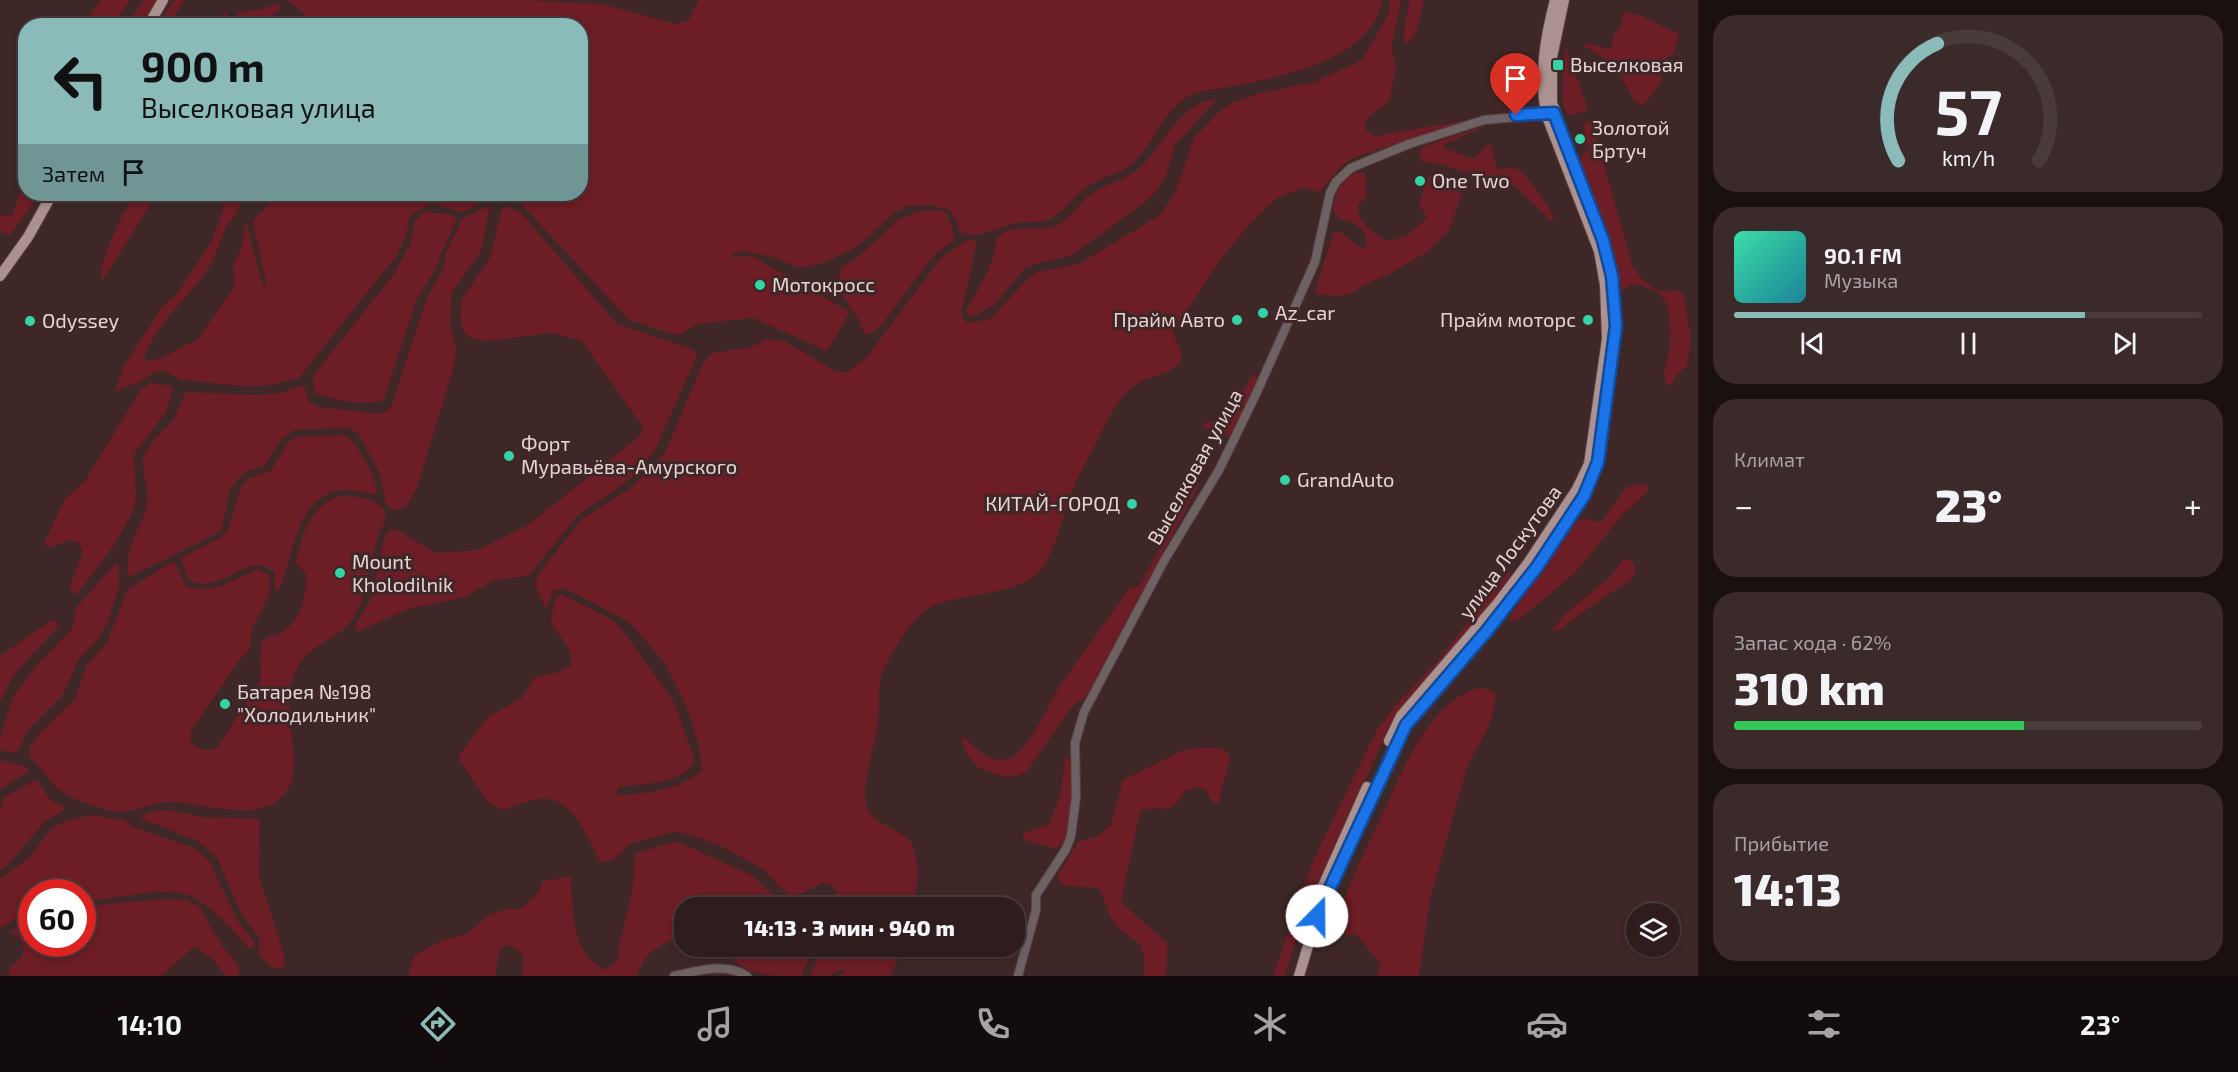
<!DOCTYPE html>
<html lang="ru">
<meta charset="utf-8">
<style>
body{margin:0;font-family:"Exo 2",sans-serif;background:#3b2a2a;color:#f1f3f6;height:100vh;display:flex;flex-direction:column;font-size:22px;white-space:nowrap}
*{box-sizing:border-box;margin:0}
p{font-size:20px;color:#a7a2a4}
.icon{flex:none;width:33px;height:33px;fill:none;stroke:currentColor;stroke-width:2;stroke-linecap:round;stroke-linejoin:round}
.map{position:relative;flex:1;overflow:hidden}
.panel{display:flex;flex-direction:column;gap:15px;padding:15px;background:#1a1010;width:540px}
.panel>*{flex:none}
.top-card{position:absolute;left:18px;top:18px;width:570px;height:183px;border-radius:24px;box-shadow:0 3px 9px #0003,0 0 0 2px #4a3b3b;background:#8bbbb9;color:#111;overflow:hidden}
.fabs{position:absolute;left:1626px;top:903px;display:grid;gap:12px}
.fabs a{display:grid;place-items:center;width:54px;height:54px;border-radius:50%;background:#2f1d1d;box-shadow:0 3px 9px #0003,0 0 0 2px #4a3b3b;font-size:30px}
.speed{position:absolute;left:18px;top:879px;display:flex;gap:12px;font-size:30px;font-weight:700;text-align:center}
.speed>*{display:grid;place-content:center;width:78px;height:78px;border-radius:50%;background:#2f1d1d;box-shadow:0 3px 9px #0003,0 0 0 2px #4a3b3b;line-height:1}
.speed .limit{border:9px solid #d22;background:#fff;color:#111}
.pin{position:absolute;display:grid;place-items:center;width:51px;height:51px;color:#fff;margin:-62px -26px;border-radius:50% 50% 50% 0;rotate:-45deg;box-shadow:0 0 6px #0007}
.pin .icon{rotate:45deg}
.me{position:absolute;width:66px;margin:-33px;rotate:22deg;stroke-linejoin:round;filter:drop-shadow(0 0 4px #0008)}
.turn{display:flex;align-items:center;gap:21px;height:126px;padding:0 24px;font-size:27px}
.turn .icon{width:78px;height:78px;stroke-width:2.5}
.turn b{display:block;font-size:42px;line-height:51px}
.then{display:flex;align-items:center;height:57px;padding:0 24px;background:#0003;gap:12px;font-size:22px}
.big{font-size:45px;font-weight:800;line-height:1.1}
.panel .card{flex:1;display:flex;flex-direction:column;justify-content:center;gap:9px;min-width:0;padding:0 21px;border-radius:24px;background:#3b2a2a}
.panel .dial{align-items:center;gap:0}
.dial svg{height:156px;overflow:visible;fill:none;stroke:#4a3b3b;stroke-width:7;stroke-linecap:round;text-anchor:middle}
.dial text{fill:#f1f3f6;stroke:none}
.song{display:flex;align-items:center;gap:18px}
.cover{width:72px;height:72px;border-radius:9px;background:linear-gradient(135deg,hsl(160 70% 55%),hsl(190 70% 35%))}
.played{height:6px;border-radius:3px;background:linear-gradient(90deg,#8bbbb9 75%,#4a3b3b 75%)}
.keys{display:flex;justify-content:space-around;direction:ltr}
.heat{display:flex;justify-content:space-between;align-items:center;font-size:33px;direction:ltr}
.charge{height:9px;border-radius:4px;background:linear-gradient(90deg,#34c759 62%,#4a3b3b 0)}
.trip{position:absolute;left:674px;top:897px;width:351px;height:60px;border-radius:24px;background:#2f1d1d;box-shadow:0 3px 9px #0003,0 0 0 2px #4a3b3b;font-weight:800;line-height:60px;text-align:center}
.tabs{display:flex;height:96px;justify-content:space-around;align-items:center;background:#130c0c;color:#a7a2a4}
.tabs .icon{width:42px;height:42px}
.tabs .selected{color:#8bbbb9}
.tabs b{font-size:27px;color:#f1f3f6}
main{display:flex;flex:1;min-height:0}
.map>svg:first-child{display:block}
.green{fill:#6c1d25}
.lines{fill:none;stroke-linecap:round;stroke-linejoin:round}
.minor-casing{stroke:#5a4343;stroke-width:10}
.major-casing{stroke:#5a4343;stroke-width:12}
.minor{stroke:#6e6161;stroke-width:8}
.major{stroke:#ab9291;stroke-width:10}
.route-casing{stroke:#114b97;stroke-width:15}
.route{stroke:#1a73e8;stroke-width:10}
.poi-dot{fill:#35d4a7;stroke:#3f2727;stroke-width:2}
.labels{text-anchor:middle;stroke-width:6;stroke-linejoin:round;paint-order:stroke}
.poi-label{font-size:20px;fill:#e5d5d5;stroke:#3f2727;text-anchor:start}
.street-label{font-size:20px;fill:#e5d5d5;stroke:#3f2727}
</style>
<main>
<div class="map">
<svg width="1698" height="976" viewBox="0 0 1698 976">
<rect width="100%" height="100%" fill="#3f2727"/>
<!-- green -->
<path class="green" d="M101,0H130L113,25H88L87,19Z
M144,0H156L143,25L125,26Z
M174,0H184L169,25H158Z
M286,0H520L601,4L677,24L689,20L699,0H1382C1373,61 1278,77 1229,87C1215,90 1201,89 1189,96C1164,109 1154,143 1134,162C1123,173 1103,176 1090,185C1075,194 1067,209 1052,218C1042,224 1027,221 1016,223C1000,226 976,241 960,232L957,221L950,210L930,205L908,206L894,213L857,247L826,262L799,268L773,257L744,251L733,254L731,261L733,257L752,256L850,312L827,351L753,318L697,324L680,335L668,333L628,319L516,198H492L463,212L431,204L410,215L406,235L397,255L299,378L265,386H241L183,380L163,371L155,372L140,382L115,391L124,366L162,307L177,294L212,240L223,210L222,194H238C243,217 233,213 225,230C218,244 215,259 206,272C186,300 155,325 144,358L147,361L162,358L198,339L235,286L233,265L241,249L246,222L263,285L267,287L253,221L278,194H580V26L310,25L301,10Z
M1390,0H1401L1391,49L1396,65L1390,100C1382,109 1348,124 1375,136L1468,120L1355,157L1341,166L1320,192L1303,188L1275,199L1248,226L1220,260L1174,330C1171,341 1185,347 1181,359C1175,373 1154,375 1142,381C1120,392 1108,419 1097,441C1089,456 1081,470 1074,486C1066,506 1053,560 1038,573C1014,596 959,593 931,607C912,616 888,657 881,677C877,689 880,708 878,722C876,743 860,786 867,807C873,825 901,829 912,843L918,868L914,907H833L837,892L834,886L823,883L798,895H788L763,869L719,845L678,831L631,843L613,860L601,863C587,839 575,796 539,799C527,800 514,807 503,810L488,802L460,761V754L488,717L522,698L533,679L538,676L557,673L571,666C573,641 556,639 551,619L556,597L560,594L613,620L626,635L674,702L695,761C680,786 643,783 618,787L617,795C644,794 682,790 702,770L698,743L687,708L664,662L629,622L565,588L553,591L546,609L535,584L541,571L581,520L631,488L665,453L703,363L712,353L749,348L767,339L785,341L836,372H847L866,358L941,258L965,241L973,239L977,243L961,315L967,323L990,319L1029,278L1038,272L1079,264L1160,215L1175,193L1194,138L1220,111L1232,103L1264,92L1315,82L1362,60L1390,11Z
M1410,0H1424C1420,13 1419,37 1407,43L1404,41V28Z
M277,4L280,5L279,10L262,25H238L237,12L259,10Z
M225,12L233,25H213Z
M1625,12L1642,16L1679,35L1674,53L1664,61L1660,84L1643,106L1634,100L1615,65L1584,46L1586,43L1607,49L1612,47L1613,36L1623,23L1621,17Z
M1566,47L1588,108L1584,112L1568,115C1559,106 1564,61 1566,47Z
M1216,100L1175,145L1166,176L1159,188L1144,203L1072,255L1026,267L994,305L975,316L969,315L966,311C975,294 987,276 993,258C996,251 994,241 999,236C1013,223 1037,232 1053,227C1068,222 1076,207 1087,197C1101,185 1122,182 1136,171C1162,151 1179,100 1216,100Z
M1591,120L1633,267C1640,276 1649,290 1662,291C1671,292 1677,287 1684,295L1691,339L1687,366L1678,373L1671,385H1667C1660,370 1669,359 1670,344C1671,326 1672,298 1653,290C1645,287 1638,283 1630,285L1620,293L1618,291C1615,245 1598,206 1579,165L1583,154L1590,149L1585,139L1584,123Z
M1487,125L1444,145V148L1474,159L1490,142L1497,169C1503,169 1511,167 1517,169C1525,171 1553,211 1554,219L1550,220L1516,187L1473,182L1470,174L1441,164L1422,162L1419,153L1422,147Z
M1359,172L1365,174L1367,196L1358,205C1357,223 1373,232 1386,241L1405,237L1426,219L1427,217L1419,204L1429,176L1433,175L1462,194L1449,230L1427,252L1393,272L1360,287C1347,300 1335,295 1317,294L1315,291L1334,231C1345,231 1352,245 1364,248L1367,246C1367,216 1339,226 1333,211C1335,194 1341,178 1359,172Z
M25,185L26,194H40L10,235L0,232V217L3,215L11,216C17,204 18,195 25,185Z
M134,194H157L103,280C95,265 126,210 134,194Z
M490,205L481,251L452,292L450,326L456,349L454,366L417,488L406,507L394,511L385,502L381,476L358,433L348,428L293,430L281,440L265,465L246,472L238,479L230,490L222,527L217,533L129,577L127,574L129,550L146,510L148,498L142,460L152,442L175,418L185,392L253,395L281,393L304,385L309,402L319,407L381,414L391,408L426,300L444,267L446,253L462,219Z
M507,206L521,213L616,323L694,350L697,356L655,450L644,464L626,482L578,515L528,576L494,580L465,597L408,609L357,632L354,627L370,601L385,536L390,530L396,529L436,553L477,550L528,525L641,435L643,427L581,340L551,333L484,341L469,337L463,330L460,315L462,299L490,258L502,208Z
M941,210C952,217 952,228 954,240L933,256L882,324L872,333L865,334L858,318L836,286L842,267L856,259L899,219L920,211Z
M424,212L452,215L457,218L434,271L417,299L384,399C373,408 327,399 314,392L313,376L395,273L411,242L415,222Z
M1252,375H1256L1257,380L1233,433L1224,437L1203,426L1208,421L1221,425L1235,407Z
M152,383L171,386L173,390L166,412L134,454L136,502L132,513L115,544L77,594H73L70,586L83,551L79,543L69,540L49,548L44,543L66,498L85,481L142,388Z
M344,435C356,440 381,483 376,495C365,493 355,489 343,490C296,493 294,557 279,590H275V573C250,546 213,603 187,577L181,558L222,537L228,530L241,486L248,479L271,471L289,441L296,437Z
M1637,484L1646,485L1650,490L1624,513L1575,573L1527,613L1517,620L1509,621L1510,616L1577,521L1584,518L1599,522L1603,520L1625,488Z
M1199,485L1086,697L1073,705L1027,771L1017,776H1001L978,767L966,753L961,738C970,736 982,764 1007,759C1029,754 1048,703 1060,686C1082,653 1106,622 1129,589L1140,585L1194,486Z
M340,496C356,496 379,498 386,514C385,525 378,534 376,544C367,572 367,606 345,628C330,642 310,646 299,665C275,704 304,754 290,785C269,830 203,801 168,802C154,802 142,810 128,811C109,814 88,804 71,797C52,789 45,770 30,757L29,748L42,731L74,700L87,665L107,643L127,590L172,562L176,565L186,586C211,595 236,579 258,569L270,576L269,596L252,629L250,649L240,659L191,731L190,742C199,749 207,754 218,747L260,681L261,644C267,635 273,637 281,633C301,621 307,595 306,574L296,563C302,534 309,507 340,496Z
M1627,559L1633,562L1636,569L1631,580L1591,606L1558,631L1552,630L1565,614L1607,580L1623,560Z
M115,564L119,565V587L108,622L99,638L79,659L62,696L29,729L18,750L11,753L0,750V737L14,695L39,663L72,629L76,608Z
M1510,570V577C1487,609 1463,639 1437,669C1420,689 1403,705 1389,727L1302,920L1285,976H1273L1313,861L1377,730L1395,706L1434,665Z
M51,621H57L58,627L15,673L0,702V656Z
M1479,688L1488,689L1495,693C1497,722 1476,745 1466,771L1430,899L1419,976H1377L1381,964L1356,934L1328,937C1344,897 1361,858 1380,819C1400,777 1428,701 1479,688Z
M1196,748H1220L1228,752L1230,759L1218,804L1212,802L1206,790L1197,787L1184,792C1168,820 1163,803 1140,811L1121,902L1168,944L1166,976H1142L1145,973C1145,930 1129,946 1112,919C1106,909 1105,897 1098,888L1062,885L1057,877L1078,842L1097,837L1111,825L1123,780L1181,751Z
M1065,756L1070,760C1073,781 1077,836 1056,849L1024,840L1023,833L1049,825L1061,793Z
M0,760L27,767L28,772L0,789Z
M37,780L51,801L63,806L65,810L45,821L8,865L0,870V812L4,797Z
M165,810L202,817L260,819L259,876L285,958L283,968H272L259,955L260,939L241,913L217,858L198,841L140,818L150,812Z
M90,815L124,820L133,827L196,849L210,862L237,920L254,941V948H248C236,932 204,898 185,894C156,887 113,900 83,901L82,892H32L31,911L0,928V879L29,858L51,829L64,822Z
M677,841L753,876L783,904L800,905L824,894L828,897L825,907L684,908V938C660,942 645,952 637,976H522L523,956L513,946L506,945L499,952L495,976H408L414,956L441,941L467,934L490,914L507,909H521L538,893L543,881L571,877C573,910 570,953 605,970L618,960C619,940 622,933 627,914C633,894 634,874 635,854Z
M168,899L185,900L199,906L220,943L238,965L240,976H225L215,961L195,946L161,976H9L10,966C28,958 28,941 10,932L31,918L32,944H82L83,906Z
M823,946H904V947L890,976H838L844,973V969L827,976H810Z
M720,947H815L801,976C763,976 744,976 720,947Z"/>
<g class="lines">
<defs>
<path id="minor" d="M674,976C697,971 725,962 747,976
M1018,976L1036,910V895L1066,849L1071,836L1076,797L1075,743L1084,712L1164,561L1219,470L1256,394L1315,262L1330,193L1336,182L1351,168L1365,162L1409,144L1484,120L1551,114"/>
<path id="major" d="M148,26L163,0
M0,276L28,237L52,194
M1389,741L1401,716L1497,604L1528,563L1577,489L1589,464L1607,339L1605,285L1599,251L1546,114C1539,75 1545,38 1555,0
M1311,913L1367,787
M1299,976L1317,916L1332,879L1406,725L1472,648L1537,567L1584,496L1598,462L1615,339L1614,292L1603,240L1552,103V57L1564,0"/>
</defs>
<!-- minor casing -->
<use href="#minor" class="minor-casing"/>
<!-- major casing -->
<use href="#major" class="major-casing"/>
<!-- minor -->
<use href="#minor" class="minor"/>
<!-- major -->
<use href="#major" class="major"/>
</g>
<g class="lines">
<defs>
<path id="route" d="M1317,916L1406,725L1486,632L1537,567L1584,496L1598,462L1616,326L1612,276L1603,240L1554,113L1516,115"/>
</defs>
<!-- route casing -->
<use href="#route" class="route-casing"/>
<!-- route -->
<use href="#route" class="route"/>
</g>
<!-- markers -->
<g class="poi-dot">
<rect x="1552" y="59" width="12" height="12" rx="3"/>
<circle cx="1580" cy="139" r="6"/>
<circle cx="1420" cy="181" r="6"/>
<circle cx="760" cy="285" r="6"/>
<circle cx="1263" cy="313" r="6"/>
<circle cx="1237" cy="320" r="6"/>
<circle cx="1588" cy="320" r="6"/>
<circle cx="30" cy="321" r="6"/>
<circle cx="509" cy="456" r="6"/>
<circle cx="1285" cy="480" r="6"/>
<circle cx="1132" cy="504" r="6"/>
<circle cx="340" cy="573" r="6"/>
<circle cx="225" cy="704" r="6"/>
</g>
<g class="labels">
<!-- poi labels -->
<g class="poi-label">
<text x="1570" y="72">Выселковая</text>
<text x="1592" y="135">Золотой<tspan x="1592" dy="23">Бртуч</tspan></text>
<text x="1432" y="188">One Two</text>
<text x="772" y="292">Мотокросс</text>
<text x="1275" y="320">Az_car</text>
<text x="1225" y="327" text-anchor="end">Прайм Авто</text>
<text x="1576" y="327" text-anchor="end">Прайм моторс</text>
<text x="42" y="328">Odyssey</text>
<text x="521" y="451">Форт<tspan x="521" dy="23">Муравьёва-Амурского</tspan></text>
<text x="1297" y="487">GrandAuto</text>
<text x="1120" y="511" text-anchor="end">КИТАЙ-ГОРОД</text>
<text x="352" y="569">Mount<tspan x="352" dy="23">Kholodilnik</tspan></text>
<text x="237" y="699">Батарея №198<tspan x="237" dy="23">"Холодильник"</tspan></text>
</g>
<!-- street labels -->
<g class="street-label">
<text transform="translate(1195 467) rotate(-61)" y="7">Выселковая улица</text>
<text transform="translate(1510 552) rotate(-54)" y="7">улица Лоскутова</text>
</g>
</g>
</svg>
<div class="fabs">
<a><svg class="icon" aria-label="layers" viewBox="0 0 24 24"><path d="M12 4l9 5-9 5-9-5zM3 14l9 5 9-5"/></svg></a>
</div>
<div class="speed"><div class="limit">60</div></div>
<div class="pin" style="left:1516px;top:115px;background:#d93025"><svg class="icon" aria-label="arrive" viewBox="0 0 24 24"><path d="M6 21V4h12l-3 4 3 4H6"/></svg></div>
<svg class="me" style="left:1317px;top:916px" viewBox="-20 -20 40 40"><circle r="19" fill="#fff"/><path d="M0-13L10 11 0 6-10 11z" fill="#1a73e8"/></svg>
<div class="trip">14:13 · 3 мин · 940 m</div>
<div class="top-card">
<div class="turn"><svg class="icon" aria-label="left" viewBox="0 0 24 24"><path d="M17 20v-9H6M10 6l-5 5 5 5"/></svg><div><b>900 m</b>Выселковая улица</div></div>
<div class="then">Затем<svg class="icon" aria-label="arrive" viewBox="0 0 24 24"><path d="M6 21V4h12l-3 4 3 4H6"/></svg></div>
</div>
</div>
<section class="panel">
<div class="card dial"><svg viewBox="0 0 100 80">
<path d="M14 69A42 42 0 1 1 86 69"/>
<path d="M14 69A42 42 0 0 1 34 9" stroke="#8bbbb9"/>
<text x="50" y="56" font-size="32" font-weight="700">57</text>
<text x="50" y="72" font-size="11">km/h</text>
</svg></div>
<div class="card">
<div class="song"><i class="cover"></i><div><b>90.1 FM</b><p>Музыка</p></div></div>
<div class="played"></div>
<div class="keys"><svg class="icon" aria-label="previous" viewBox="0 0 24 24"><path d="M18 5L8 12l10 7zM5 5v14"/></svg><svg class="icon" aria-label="pause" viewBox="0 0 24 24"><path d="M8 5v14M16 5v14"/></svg><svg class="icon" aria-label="next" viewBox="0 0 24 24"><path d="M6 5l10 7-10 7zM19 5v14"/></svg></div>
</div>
<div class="card"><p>Климат</p>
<div class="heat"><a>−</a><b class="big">23°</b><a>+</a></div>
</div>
<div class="card"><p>Запас хода · 62%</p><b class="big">310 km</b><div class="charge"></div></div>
<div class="card"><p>Прибытие</p><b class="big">14:13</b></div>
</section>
</main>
<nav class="tabs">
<b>14:10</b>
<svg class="icon selected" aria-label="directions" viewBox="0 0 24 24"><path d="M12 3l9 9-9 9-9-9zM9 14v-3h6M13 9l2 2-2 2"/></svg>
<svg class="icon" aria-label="music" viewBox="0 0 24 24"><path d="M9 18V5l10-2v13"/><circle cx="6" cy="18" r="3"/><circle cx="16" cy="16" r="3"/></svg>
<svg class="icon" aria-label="phone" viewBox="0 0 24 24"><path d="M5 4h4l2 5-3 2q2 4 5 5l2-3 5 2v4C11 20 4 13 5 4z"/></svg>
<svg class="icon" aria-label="climate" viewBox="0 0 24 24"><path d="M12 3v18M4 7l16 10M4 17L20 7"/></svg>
<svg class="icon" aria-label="car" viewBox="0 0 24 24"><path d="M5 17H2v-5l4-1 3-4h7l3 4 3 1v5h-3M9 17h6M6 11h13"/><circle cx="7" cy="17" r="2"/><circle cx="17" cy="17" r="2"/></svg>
<svg class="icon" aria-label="filters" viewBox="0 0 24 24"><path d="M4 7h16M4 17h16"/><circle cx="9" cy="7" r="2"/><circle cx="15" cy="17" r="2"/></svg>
<b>23°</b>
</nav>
